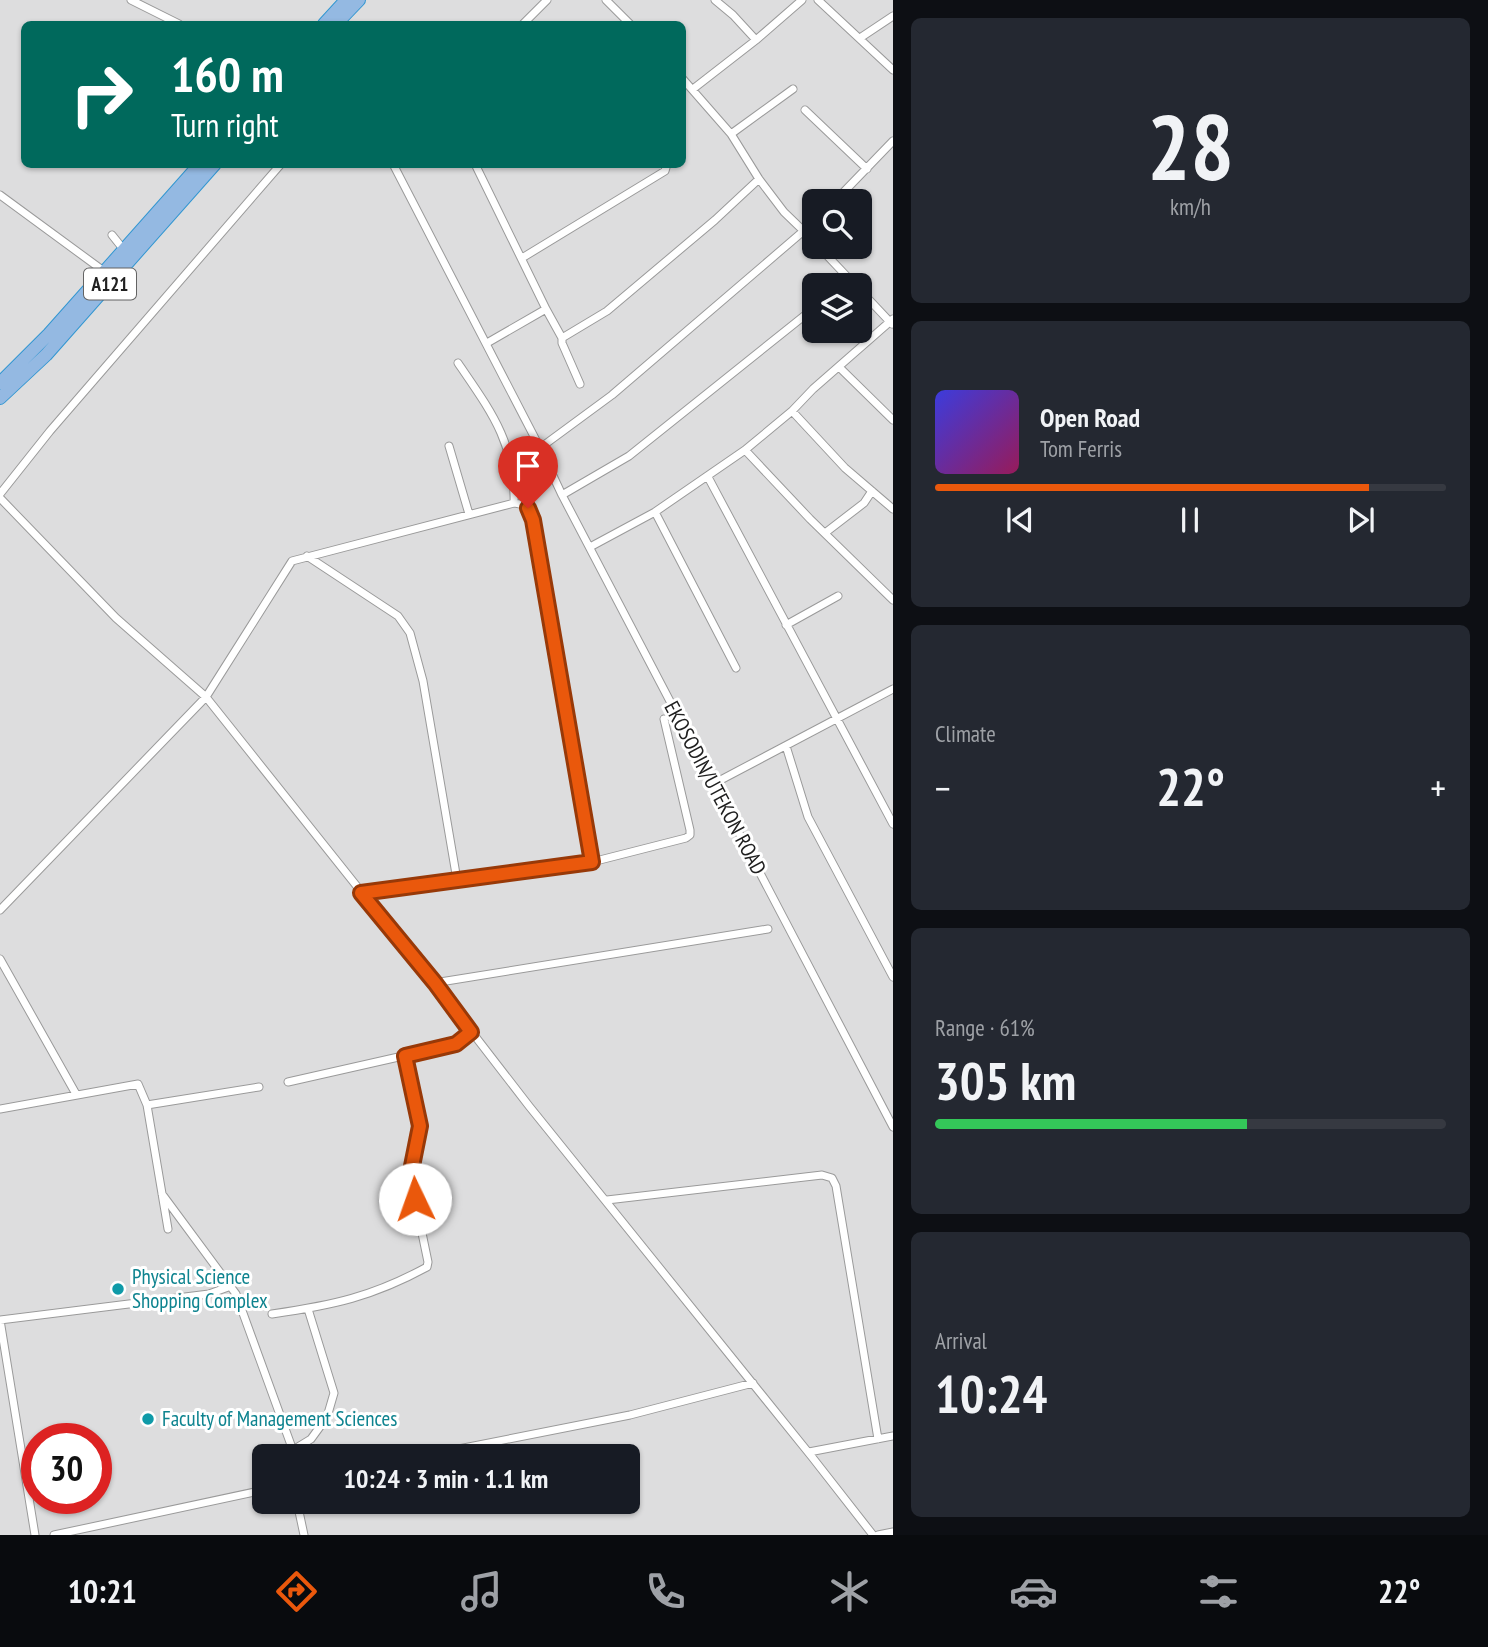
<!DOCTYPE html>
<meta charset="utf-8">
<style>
body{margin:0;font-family:"PT Sans Narrow",sans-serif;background:#242831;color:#f1f3f6;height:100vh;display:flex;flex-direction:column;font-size:26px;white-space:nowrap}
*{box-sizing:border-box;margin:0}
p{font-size:23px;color:#9ea1a6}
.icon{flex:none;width:38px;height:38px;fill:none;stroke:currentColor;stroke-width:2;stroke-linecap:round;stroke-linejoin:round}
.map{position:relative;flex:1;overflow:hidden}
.details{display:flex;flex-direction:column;gap:18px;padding:18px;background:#0d0f14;width:595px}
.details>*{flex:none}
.top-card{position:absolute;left:21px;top:21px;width:665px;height:147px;border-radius:10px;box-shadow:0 2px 5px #0004;background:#00695c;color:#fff;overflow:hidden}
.buttons{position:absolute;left:802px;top:189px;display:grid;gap:14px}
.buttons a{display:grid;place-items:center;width:70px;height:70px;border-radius:10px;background:#171b24;box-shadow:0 2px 5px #0004;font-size:35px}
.speed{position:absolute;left:21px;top:1423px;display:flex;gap:14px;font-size:35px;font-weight:700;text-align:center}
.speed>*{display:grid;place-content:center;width:91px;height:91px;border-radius:50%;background:#171b24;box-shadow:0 2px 5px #0004;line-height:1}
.speed .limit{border:10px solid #d22;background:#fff;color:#111}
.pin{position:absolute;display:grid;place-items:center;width:60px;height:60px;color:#fff;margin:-72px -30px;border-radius:50% 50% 50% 0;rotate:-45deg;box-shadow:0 0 7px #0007}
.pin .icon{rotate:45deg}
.me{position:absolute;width:77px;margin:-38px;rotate:357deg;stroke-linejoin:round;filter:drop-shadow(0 0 5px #0008)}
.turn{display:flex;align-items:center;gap:24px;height:147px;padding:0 35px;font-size:32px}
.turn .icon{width:91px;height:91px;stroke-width:2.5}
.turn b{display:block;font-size:49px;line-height:60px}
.big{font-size:52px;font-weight:700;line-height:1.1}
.details .card{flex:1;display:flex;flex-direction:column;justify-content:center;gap:10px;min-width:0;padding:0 24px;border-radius:10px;background:#242831}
.details .dial{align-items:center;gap:0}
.dial b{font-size:91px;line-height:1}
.song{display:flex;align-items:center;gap:21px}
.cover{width:84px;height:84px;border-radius:10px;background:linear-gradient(135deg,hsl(240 70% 55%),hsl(330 70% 35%))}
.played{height:7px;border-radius:4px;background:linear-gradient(90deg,#ea580c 85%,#363941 85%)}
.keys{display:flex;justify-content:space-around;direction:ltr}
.heat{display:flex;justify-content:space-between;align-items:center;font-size:38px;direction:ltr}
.charge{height:10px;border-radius:5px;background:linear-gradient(90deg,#34c759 61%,#363941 0)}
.trip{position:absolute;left:252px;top:1444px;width:388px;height:70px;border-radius:10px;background:#171b24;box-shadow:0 2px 5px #0004;font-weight:700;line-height:70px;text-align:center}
.tabs{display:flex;height:112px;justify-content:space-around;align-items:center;background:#090b0e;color:#9ea1a6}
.tabs .icon{width:49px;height:49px}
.tabs .selected{color:#ea580c}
.tabs b{font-size:32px;color:#f1f3f6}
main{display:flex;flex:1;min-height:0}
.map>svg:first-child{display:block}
.residential{fill:#ddddde;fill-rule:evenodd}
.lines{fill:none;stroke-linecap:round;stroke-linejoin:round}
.street-casing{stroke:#9a9a9a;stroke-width:9}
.highway-casing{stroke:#3196d1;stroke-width:14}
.street{stroke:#fff;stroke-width:7}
.highway{stroke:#94b9e2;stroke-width:12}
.route-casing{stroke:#983908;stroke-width:18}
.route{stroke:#ea580c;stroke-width:12}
.culture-dot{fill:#0f9aa8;stroke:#fff;stroke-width:2.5}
.labels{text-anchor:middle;stroke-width:6;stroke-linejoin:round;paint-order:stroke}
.shield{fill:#fff;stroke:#636363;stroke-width:2}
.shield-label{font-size:19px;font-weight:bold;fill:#202020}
.street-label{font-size:21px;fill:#202020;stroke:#fff}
.culture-label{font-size:21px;fill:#0d838f;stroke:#fff;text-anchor:start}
</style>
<main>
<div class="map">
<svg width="893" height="1535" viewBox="0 0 893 1535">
<rect width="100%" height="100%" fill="#eae7f0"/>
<!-- residential -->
<path class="residential" d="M0,0H893V1535H0ZM24,24H682V164H24ZM814,201H859V247H814ZM814,285H859V331H814ZM37,1438H96V1498H37ZM264,1456H628V1502H264Z"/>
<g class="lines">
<defs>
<path id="street" d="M131,0L179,24
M606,0L630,24
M715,0L733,15L756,40
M818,0L893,70
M523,24L547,0
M860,38L893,16
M682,78L731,134L759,179L784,212L814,241
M693,89L756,40L802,0
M805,110L867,169
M731,134L793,89
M393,164L540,448L562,495L893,1127
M475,164L546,309
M0,195L105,272
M835,201L893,141
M112,235L124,250
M819,247L855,285
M522,258L665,171L667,164
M859,289L892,324
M562,338L607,311L715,220L759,179
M487,343L546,309L562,338V343L580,384
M458,363C490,410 516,443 514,503
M839,367L893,420
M792,411L845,468L893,509
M449,446L469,514
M540,448L612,395L814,222
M745,450L810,519L893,600
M708,477L893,824
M0,494L50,431L281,164
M562,495L629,456L814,308
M0,498L116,618L206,697L434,983L529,1106L812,1457L873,1535
M655,512L736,668
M825,533L864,503L872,491
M590,547L655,512L745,450L792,411L813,389L893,319
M307,556L398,616L410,633L423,681L457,880
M786,625L838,596
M786,746L808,817L893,977
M713,784L893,689
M361,893L592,862L686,838L690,835V830L664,719
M0,910L206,697L292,561L514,503C526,504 528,509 533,520L592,862
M0,959L76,1094
M434,983L768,929
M288,1082L456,1044L471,1032
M147,1105L259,1087
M0,1109L138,1084L147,1105L168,1229
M162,1194L236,1294L295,1456
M607,1200L822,1175L832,1178L836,1186L878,1439
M272,1314C333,1305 372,1297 427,1267L428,1262L411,1180L420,1126L405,1056
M293,1450L311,1439L327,1417L334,1393L308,1309
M809,1452L893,1436
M423,1456L630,1415L753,1383
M297,1502L304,1535
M35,1535L0,1320L209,1294L231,1286
M54,1535L264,1490
M878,1535L893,1532"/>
<path id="highway" d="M324,24L346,0
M336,24L359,0
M0,383L49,334L200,164
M0,398L46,355L215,164"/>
</defs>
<!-- street casing -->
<use href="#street" class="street-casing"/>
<!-- highway casing -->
<use href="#highway" class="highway-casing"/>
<!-- street -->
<use href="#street" class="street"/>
<!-- highway -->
<use href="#highway" class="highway"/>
</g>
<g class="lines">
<defs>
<path id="route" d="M415,1199L411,1180V1171L420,1126L405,1056L456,1044L471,1032L435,983L361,893L592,862L533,520L528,508"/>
</defs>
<!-- route casing -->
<use href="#route" class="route-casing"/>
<!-- route -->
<use href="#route" class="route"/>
</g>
<!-- markers -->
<g class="culture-dot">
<circle cx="118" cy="1289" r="7"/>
<circle cx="148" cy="1419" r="7"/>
</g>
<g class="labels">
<!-- shield labels -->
<rect class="shield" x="84" y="268.5" width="52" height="31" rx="5"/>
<g class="shield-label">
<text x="110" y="291">A121</text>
</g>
<!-- street labels -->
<g class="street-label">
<text transform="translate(715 788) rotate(62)" y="7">EKOSODIN/UTEKON ROAD</text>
</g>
<!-- culture labels -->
<g class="culture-label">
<text x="132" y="1284">Physical Science<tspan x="132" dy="24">Shopping Complex</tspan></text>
<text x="162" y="1426">Faculty of Management Sciences</text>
</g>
</g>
</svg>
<div class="buttons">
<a><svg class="icon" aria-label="search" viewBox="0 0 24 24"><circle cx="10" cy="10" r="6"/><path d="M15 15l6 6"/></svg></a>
<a><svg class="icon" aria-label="layers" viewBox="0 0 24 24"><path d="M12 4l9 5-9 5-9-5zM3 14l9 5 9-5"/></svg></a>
</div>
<div class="speed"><div class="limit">30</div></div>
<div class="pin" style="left:528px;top:508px;background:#d93025"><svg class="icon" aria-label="arrive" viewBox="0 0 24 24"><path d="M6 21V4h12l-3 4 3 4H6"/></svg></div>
<svg class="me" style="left:415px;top:1199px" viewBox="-20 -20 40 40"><circle r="19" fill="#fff"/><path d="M0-13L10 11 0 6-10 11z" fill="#ea580c"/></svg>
<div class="trip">10:24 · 3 min · 1.1 km</div>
<div class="top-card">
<div class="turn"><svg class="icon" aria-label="right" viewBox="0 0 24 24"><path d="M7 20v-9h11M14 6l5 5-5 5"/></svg><div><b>160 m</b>Turn right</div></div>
</div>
</div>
<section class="details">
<div class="card dial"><b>28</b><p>km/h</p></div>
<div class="card">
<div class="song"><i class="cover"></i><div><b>Open Road</b><p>Tom Ferris</p></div></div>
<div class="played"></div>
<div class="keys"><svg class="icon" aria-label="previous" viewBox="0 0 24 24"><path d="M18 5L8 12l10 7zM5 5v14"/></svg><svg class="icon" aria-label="pause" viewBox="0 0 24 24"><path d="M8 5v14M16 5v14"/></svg><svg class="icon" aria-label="next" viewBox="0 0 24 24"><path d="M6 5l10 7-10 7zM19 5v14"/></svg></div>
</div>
<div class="card"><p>Climate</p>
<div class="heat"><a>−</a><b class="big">22°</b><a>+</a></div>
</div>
<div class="card"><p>Range · 61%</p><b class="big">305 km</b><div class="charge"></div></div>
<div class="card"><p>Arrival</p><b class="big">10:24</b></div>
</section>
</main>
<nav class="tabs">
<b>10:21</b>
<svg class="icon selected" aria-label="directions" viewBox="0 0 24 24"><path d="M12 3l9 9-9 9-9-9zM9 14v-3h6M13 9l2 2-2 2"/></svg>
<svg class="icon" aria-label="music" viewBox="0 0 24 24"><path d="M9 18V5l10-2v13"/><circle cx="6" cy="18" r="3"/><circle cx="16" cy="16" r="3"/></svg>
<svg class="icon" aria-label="phone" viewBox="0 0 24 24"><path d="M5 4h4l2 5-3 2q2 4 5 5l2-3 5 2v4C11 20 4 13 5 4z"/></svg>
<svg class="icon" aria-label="climate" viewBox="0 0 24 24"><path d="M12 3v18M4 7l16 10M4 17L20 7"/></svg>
<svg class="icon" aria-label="car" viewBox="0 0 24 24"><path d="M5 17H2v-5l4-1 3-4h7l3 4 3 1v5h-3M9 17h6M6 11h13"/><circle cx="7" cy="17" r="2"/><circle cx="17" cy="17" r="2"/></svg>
<svg class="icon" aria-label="filters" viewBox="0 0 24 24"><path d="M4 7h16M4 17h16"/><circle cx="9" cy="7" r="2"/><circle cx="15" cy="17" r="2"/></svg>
<b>22°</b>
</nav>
